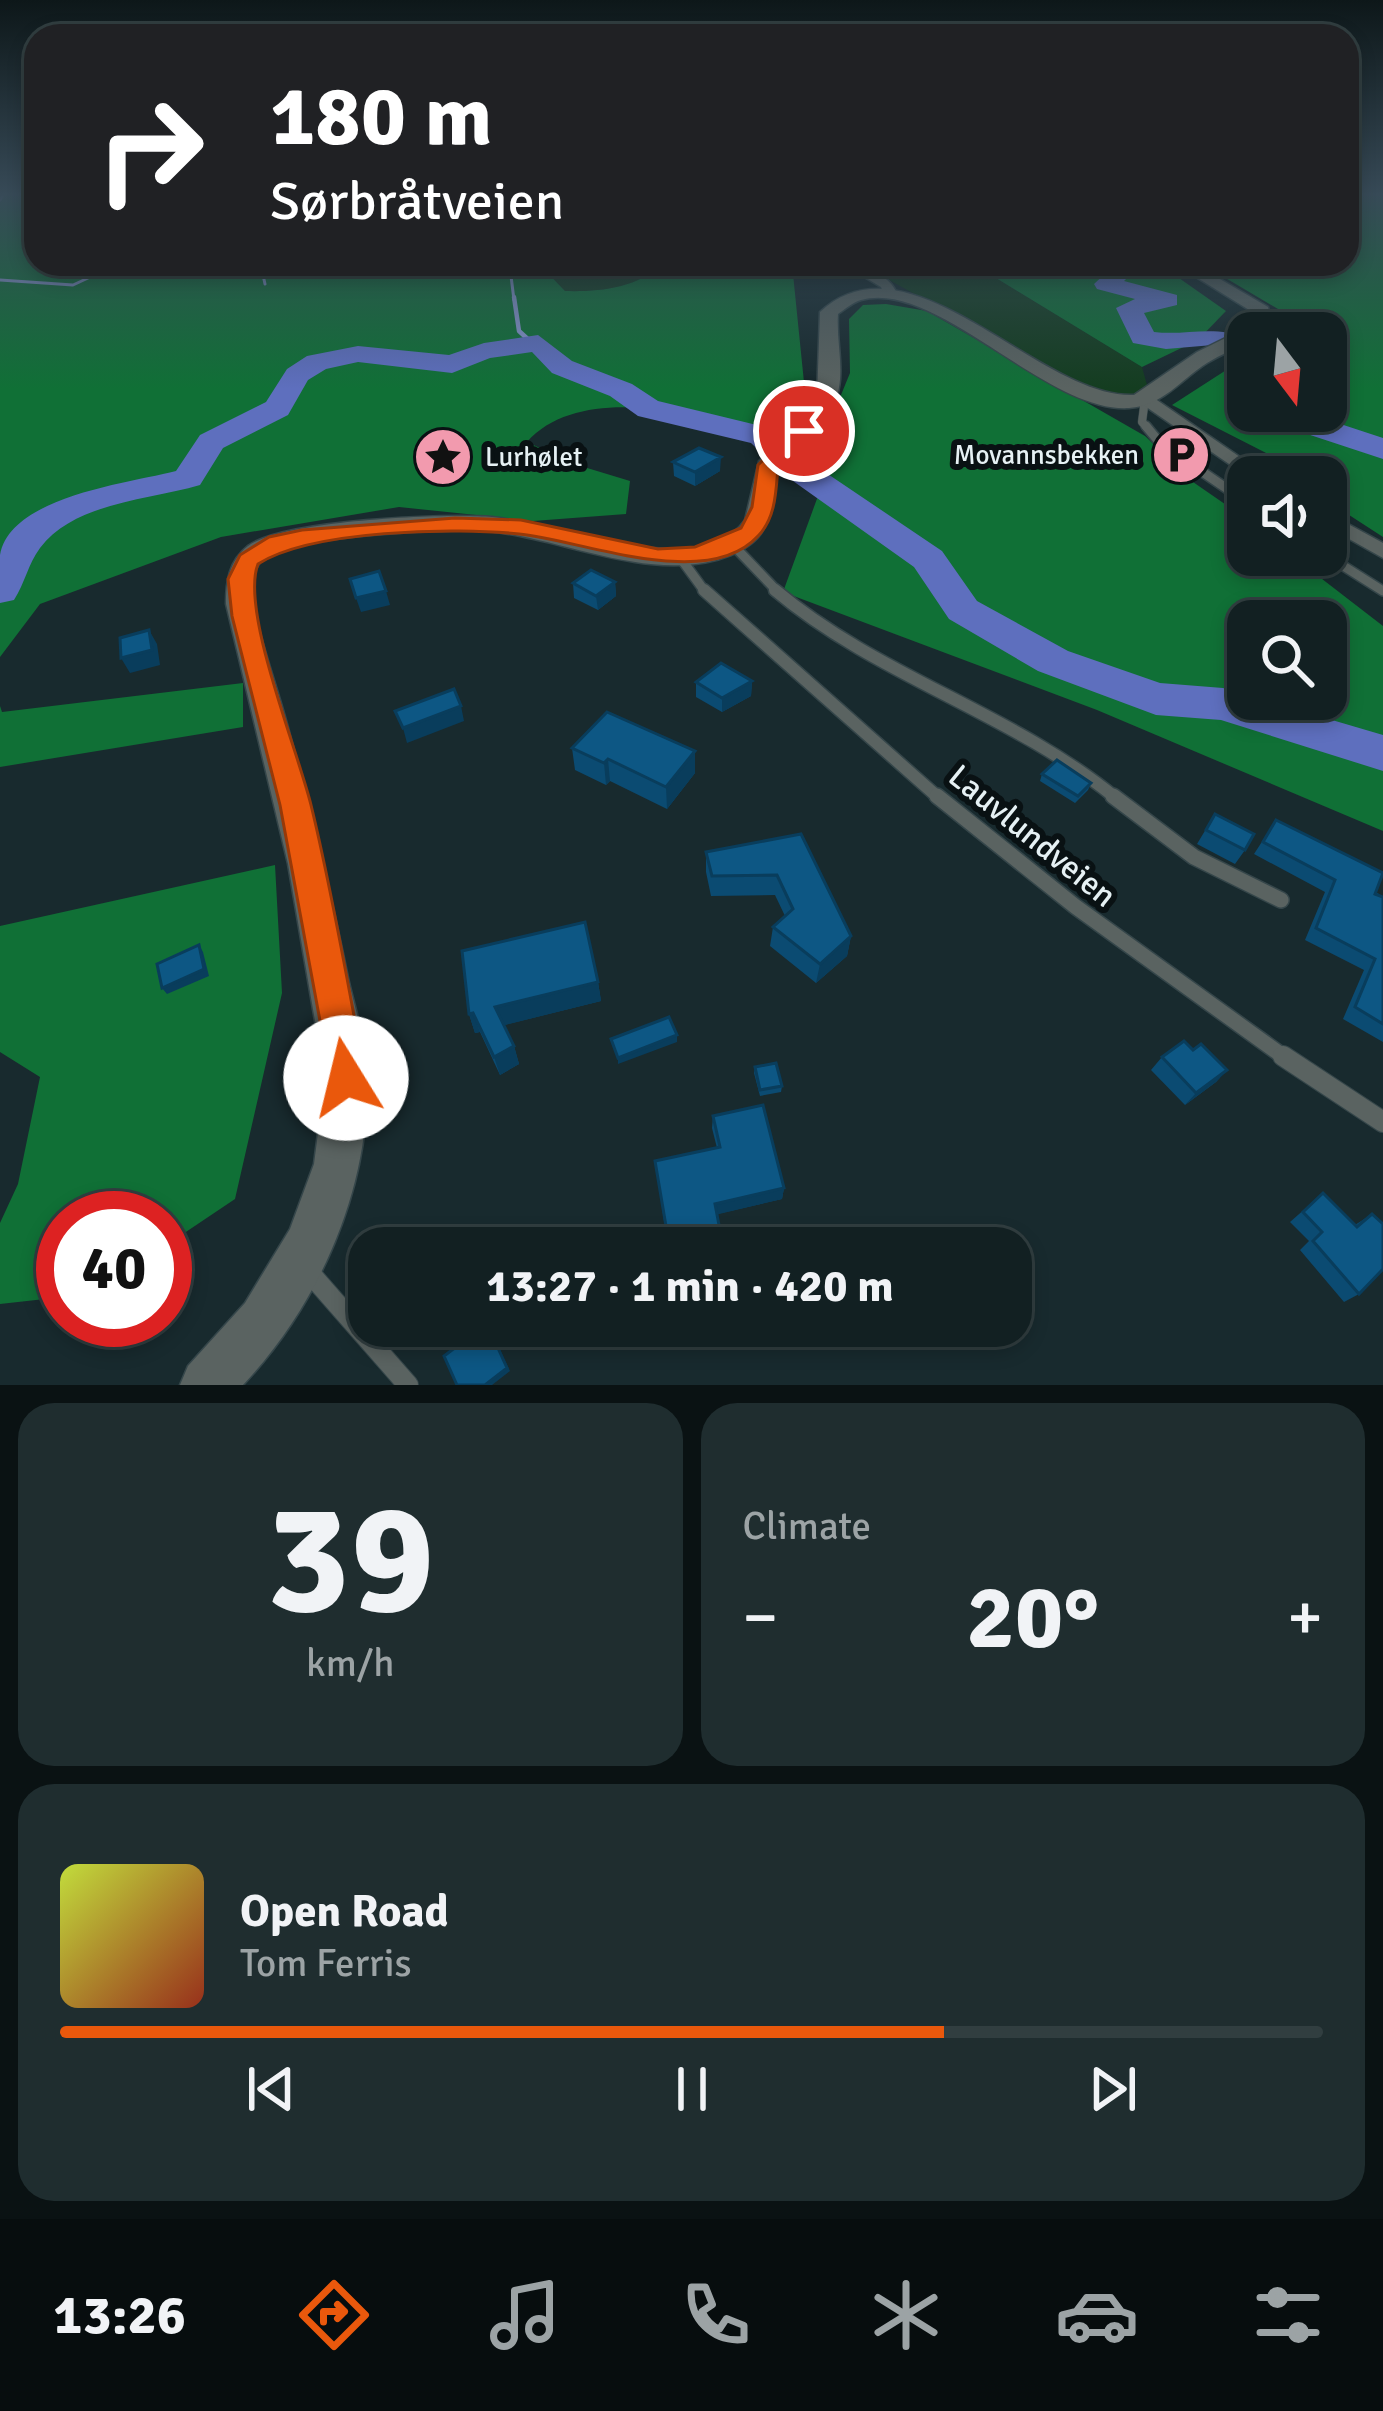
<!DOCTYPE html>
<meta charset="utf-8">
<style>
body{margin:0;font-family:Signika,sans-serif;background:#1f2d2f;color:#f1f3f6;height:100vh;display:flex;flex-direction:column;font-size:45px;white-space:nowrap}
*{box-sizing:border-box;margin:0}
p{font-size:39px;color:#9ca3a5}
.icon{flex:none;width:66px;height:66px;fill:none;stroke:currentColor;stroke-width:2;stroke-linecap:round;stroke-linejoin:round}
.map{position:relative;height:1385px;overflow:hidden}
.sheet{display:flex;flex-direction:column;gap:18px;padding:18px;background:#0a1213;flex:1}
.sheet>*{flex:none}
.hud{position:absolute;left:24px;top:24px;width:1335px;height:252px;border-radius:36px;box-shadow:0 6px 18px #0003,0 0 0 3px #313e40;background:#202124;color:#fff;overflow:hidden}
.needle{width:78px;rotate:164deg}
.buttons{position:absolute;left:1227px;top:312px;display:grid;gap:24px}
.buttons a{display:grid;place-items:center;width:120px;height:120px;border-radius:24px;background:#122022;box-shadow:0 6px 18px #0003,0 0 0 3px #313e40;font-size:60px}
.speed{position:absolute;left:36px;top:1191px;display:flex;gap:24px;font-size:60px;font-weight:700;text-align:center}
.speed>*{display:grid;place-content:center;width:156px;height:156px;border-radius:50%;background:#122022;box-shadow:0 6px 18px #0003,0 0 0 3px #313e40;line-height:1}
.speed .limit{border:18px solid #d22;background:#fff;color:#111}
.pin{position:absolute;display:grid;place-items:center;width:102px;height:102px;color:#fff;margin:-51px;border:6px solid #fff;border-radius:50%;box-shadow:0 3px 12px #0007}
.me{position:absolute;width:132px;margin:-66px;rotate:351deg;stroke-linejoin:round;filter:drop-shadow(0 0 9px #0008)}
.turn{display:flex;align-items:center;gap:42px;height:252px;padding:0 48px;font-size:54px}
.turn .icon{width:156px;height:156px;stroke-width:2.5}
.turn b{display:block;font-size:84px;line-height:102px}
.big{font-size:90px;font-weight:800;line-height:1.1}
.sheet .widget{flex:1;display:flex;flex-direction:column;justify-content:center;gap:18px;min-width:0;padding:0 42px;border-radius:36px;background:#1f2d2f}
.sheet .dial{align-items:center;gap:0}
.dial b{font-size:156px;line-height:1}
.song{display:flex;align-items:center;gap:36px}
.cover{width:144px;height:144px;border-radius:18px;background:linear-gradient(135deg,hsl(70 70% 55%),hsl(10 70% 35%))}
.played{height:12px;border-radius:6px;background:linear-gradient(90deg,#ea580c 70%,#313e40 70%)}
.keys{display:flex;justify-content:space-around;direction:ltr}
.heat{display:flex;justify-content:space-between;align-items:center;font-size:66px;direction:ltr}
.sheet .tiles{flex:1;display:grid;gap:18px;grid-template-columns:1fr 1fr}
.widget:last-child{grid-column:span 2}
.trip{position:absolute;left:348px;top:1227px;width:684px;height:120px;border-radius:36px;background:#122022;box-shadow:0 6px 18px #0003,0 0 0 3px #313e40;font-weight:800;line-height:120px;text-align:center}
.tabs{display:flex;height:192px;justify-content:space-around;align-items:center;background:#070d0e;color:#9ca3a5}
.tabs .icon{width:84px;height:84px}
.tabs .active{color:#ea580c}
.tabs b{font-size:54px;color:#f1f3f6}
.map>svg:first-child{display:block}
.green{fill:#143d20}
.forest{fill:#107036;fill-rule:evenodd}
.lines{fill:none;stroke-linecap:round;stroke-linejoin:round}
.stream-far1{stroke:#8796ce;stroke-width:3}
.stream{stroke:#8796ce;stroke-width:4.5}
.river{fill:#5e6fbe;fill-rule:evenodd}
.service-far4-casing{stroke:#35464a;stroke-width:9}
.service-far3-casing{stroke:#35464a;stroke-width:12}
.service-far2-casing{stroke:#35464a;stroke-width:15}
.service-far1-casing{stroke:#35464a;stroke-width:18}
.service-casing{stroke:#35464a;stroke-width:22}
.minor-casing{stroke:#35464a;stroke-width:3}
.tertiary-casing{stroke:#35464a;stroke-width:3}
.service-far4{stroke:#5a6361;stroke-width:8}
.service-far3{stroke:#5a6361;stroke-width:9}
.service-far2{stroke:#5a6361;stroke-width:12}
.service-far1{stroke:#5a6361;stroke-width:15}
.service{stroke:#5a6361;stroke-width:20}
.minor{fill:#5a6361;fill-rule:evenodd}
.tertiary{fill:#5a6361;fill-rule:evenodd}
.wall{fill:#0b4b72}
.shaded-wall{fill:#093d5c}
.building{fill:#0d5784;stroke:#093d5c;stroke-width:3}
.route{fill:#ea580c;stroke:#983908;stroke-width:3}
.labels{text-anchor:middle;stroke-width:12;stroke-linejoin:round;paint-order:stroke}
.far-poi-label{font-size:27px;fill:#e6f1f4;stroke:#091113;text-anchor:end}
.street-label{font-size:33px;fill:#e6f1f4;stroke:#091113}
</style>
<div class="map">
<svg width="1383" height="1385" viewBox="0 0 1383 1385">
<rect width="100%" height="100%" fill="#182a2e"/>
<!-- green -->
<path class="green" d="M539,264H659C641,289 594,292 565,291Z
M860,264H973L1142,367L1149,392L1112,396L1091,391Z"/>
<!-- forest -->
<path class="forest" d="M0,195H36V264H539L565,291C594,292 640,289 659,264H792L806,402L782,438C732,439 735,427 694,417C641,403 565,399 527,442L574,464L630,481L626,514L533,521L399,507L221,537L40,604L0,657Z
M1347,195H1383V537L1326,500V477H1299L1276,458L1172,405L1248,356V411H1326V333H1290L1295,319L1202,264H1347Z
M973,264H1159L1226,311L1198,340L1142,367Z
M886,304L927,311L1145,436L1193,482L1248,520V555H1291L1383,626V831L1097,710L783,592L826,474L820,446L850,373L849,319L863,305ZM1248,621H1326V699H1248Z
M243,683V727L0,767V706L2,712Z
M275,865L282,993L235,1199L165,1246V1218H63V1297L0,1304V1223L18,1184L40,1077L0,1052V926Z"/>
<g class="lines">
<!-- stream-far1 -->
<path class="stream-far1" d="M0,200L3,195
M178,264L223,266L218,274L263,275L265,284
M434,267L511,276L514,300
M0,280L73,285L101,272L165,264"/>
<!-- stream -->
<path class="stream" d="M514,297L519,331L531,342"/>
<!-- river -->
<path class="river" d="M1103,264H1127L1133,272L1124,281L1177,295V305L1144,313L1154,332C1187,336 1215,324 1248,339V366L1213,345L1166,349L1133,343L1116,308L1135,299L1097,289L1094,284L1108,271Z
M538,335L572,361L632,384L658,401L773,429L810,462L942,551L977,601L1068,651L1160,683L1223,688L1383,735V771L1221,720L1156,715L1038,671L949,619L914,567L786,476L751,443L638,416L610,396L552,373L532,352L490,358L452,373L358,362L326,369L308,380L288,415L223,448L200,485C149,500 75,502 40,548C28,564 25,583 14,600L0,603C0,588 0,570 0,555C10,496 130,483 176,471L200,435L266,402L287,369L307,356L358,346L449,355L484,343Z
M1255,411H1301L1383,438V459L1259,418Z"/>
<defs>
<path id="service-far4" d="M1145,399L1142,422L1148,429"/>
<path id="service-far3" d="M1146,426L1160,443L1248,503
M732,544L779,593
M1326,555L1383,591
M679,556L706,593"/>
<path id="service-far2" d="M704,590L940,799
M775,590C878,677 1013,713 1117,799"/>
<path id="service-far1" d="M937,796L1076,907L1287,1059
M1113,796L1194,857L1281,900"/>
<path id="service" d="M1283,1056L1383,1122
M308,1271L408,1385"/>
<path id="minor" d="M843,264C862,264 890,274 897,294L885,297L881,287Z
M1139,396H1151L1269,477H1248L1139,402Z
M1326,512L1383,543V558L1326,526Z"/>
<path id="tertiary" d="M1175,264H1194L1268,307L1272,326L1265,333H1248V343C1234,349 1220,355 1207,363C1180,380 1163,406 1129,408C1046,413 937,279 861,300C853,302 844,310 838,314C836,341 845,370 837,396C829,426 803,436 784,458C755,492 791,530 731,555C658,585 569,541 496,532C458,527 286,535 262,560C251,572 252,588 253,604C261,645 277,686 288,728C310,810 331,894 348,978C355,1010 367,1043 367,1077C370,1189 319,1304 243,1385H180L188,1366L245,1303L290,1229L314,1164L325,1079L288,864L226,604C226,581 229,561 248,546C283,520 446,513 492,517C555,523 701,584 745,520L759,461L809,414L817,398L820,312C910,228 1039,399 1134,395L1197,352L1254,324V313Z"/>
</defs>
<!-- service-far4 casing -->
<use href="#service-far4" class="service-far4-casing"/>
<!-- service-far3 casing -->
<use href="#service-far3" class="service-far3-casing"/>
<!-- service-far2 casing -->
<use href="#service-far2" class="service-far2-casing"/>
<!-- service-far1 casing -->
<use href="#service-far1" class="service-far1-casing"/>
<!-- service casing -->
<use href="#service" class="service-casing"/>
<!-- minor casing -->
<use href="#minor" class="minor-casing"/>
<!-- tertiary casing -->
<use href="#tertiary" class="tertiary-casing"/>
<!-- service-far4 -->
<use href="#service-far4" class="service-far4"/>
<!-- service-far3 -->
<use href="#service-far3" class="service-far3"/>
<!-- service-far2 -->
<use href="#service-far2" class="service-far2"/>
<!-- service-far1 -->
<use href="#service-far1" class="service-far1"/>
<!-- service -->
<use href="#service" class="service"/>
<!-- minor -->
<use href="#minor" class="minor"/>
<!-- tertiary -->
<use href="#tertiary" class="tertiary"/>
</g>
<!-- wall -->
<path class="wall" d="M673,462L720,471L695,486L674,476Z
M615,582L616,596L598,610L574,598L573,583Z
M752,681L751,696L722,712L696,697V682Z
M572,748L695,751V773L667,809L610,781L606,785L575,770Z
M1042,774L1091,783L1088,790L1075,803L1040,781Z
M1215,814L1245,850L1235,864L1197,844Z
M1276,820L1383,897V1042L1343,1019L1364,970L1305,940L1325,892L1254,854Z
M801,834L851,936L847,956L816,983L770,946L773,927L785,916L775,895L711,896L706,872V852Z
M598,982L601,1001L504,1025L514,1046L519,1064L500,1075L480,1032L475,1033L469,1014Z
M1193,1050L1227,1070L1216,1082L1185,1105L1151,1070L1162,1057Z
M755,1067L782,1086L781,1092L760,1096L754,1073Z
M713,1116L784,1188L782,1199L717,1214L719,1235L668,1248L655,1161L717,1148L712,1128Z
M1323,1193L1355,1225L1372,1214L1359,1294L1344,1302L1300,1250L1309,1241L1290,1222Z"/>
<!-- shaded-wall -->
<path class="shaded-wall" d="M721,457L720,471L695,486V472Z
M615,582L616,596L598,610L596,596Z
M386,591L390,605L361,612L356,598Z
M149,630L157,644L160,665L130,673L121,658Z
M752,681L751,696L722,712V698Z
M461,706L464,721L407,743L403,728Z
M695,751V773L667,809L666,787Z
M608,759L610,781L606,785L604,763Z
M851,936L847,956L816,983L820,964Z
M199,945L203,952L209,976L167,994L162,988Z
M598,982L601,1001L501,1026L495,1007Z
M473,1013L480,1032L475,1033L469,1014Z
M677,1035V1042L618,1064V1058Z
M514,1046L519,1064L500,1075L494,1057Z
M1227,1070L1216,1082L1185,1105L1196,1093Z
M784,1188L782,1199L715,1215V1204Z
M719,1225V1235L668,1248V1238Z
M490,1328L510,1371L492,1385H485Z"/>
<!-- building -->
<path class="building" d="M699,448L721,457L695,472L673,462Z
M591,570L615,582L596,596L573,583Z
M379,571L386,591L356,598L350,579Z
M149,630L152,650L121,658L120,638Z
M721,663L752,681L722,698L696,682Z
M454,689L461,706L403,728L395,711Z
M607,712L695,751L666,787L608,759L604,763L572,748Z
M1057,760L1091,783L1078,796L1042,774Z
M1215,814L1254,834L1245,850L1206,830Z
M1276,820L1383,873L1375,894L1383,897V1024L1355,1007L1375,959L1316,928L1335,880L1263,842Z
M801,834L851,936L820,964L773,927L793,909L777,875L712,876L706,852Z
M585,922L598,982L495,1007L514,1046L494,1057L473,1013L469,1014L462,951Z
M199,945L204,969L162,988L157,964Z
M669,1017L677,1035L618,1058L611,1039Z
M1184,1041L1193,1050L1201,1044L1227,1070L1196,1093L1162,1057Z
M776,1063L782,1086L760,1090L755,1067Z
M763,1105L784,1188L715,1204L719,1225L668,1238L655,1161L720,1147L713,1116Z
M1323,1193L1357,1227L1372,1214L1383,1224V1269L1359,1294L1313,1241L1322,1232L1303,1212Z
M1011,1280L1020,1299L1011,1302Z
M484,1326H488L507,1368L485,1385H457L444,1356Z"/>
<!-- sky -->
<linearGradient id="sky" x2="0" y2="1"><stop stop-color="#0d1719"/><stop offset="0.5" stop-color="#374a57"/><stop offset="1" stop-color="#374a57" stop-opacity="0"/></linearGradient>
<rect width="1383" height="389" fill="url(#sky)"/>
<!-- route -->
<path class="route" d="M797,427L814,431L778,467C776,490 776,518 758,536C707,592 581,540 519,534C455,527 311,530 258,564C240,610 298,751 311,805C333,895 348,987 366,1078L360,1091L346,1097L333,1091L280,805L232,616L228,579L240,555L269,537L302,530L455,518L521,520L658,549L695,547L741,528L752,507L758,465Z"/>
<!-- icons -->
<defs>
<symbol id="parking-disc" viewBox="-11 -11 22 22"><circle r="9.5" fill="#f29aae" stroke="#091113"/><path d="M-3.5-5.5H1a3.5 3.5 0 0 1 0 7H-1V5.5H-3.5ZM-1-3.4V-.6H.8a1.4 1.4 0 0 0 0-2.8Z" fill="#111"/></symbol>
<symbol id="sight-disc" viewBox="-11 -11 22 22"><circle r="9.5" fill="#f29aae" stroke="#091113"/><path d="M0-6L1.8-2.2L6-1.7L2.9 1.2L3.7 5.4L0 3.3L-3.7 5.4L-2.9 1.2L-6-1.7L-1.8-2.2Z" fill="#111"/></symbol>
</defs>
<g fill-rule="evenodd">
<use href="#parking-disc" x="1148" y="422" width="66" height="66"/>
<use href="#sight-disc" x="410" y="424" width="66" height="66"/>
</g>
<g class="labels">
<!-- far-poi labels -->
<g class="far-poi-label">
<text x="1139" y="464">Movannsbekken</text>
<text x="485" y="466" text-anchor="start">Lurhølet</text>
</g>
<!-- street labels -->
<g class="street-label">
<text transform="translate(1033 835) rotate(39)" y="12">Lauvlundveien</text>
</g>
</g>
</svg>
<div class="buttons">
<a><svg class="needle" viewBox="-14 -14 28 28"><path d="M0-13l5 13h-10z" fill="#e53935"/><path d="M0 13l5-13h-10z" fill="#9ca3a5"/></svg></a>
<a><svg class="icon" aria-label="sound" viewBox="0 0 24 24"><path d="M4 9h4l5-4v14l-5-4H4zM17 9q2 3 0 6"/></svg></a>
<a><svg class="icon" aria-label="search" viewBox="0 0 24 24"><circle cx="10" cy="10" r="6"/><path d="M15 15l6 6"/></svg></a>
</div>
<div class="speed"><div class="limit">40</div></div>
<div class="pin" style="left:804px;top:431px;background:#d93025"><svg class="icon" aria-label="arrive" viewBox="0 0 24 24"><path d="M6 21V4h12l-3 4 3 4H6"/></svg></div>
<svg class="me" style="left:346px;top:1078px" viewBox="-20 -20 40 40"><circle r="19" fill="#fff"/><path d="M0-13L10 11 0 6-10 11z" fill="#ea580c"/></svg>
<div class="trip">13:27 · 1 min · 420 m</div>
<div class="hud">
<div class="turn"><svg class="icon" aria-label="right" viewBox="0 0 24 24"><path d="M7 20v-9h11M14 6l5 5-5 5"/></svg><div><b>180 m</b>Sørbråtveien</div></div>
</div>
</div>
<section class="sheet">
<div class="tiles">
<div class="widget dial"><b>39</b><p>km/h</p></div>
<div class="widget"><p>Climate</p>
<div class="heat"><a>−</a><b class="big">20°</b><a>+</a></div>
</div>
<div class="widget">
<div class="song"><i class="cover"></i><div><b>Open Road</b><p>Tom Ferris</p></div></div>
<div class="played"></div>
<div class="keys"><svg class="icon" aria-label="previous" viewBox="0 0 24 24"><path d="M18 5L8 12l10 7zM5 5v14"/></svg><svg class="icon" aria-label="pause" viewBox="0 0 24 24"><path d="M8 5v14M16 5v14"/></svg><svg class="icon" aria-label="next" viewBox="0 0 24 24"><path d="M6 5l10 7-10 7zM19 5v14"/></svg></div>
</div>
</div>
</section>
<nav class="tabs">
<b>13:26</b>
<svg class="icon active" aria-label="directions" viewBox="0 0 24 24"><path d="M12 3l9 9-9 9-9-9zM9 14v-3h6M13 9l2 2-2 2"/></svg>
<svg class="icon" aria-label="music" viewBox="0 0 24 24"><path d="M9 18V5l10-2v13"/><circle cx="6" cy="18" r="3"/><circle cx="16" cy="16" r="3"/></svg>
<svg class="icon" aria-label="phone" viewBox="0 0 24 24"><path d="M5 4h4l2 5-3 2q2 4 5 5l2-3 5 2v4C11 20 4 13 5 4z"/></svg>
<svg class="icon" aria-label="climate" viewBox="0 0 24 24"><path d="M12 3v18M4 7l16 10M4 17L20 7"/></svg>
<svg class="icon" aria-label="car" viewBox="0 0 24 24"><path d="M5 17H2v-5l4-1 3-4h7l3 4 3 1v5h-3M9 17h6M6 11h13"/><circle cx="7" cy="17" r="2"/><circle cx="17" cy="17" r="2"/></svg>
<svg class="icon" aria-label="filters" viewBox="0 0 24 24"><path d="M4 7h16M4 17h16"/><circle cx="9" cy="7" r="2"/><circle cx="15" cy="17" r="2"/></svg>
</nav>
